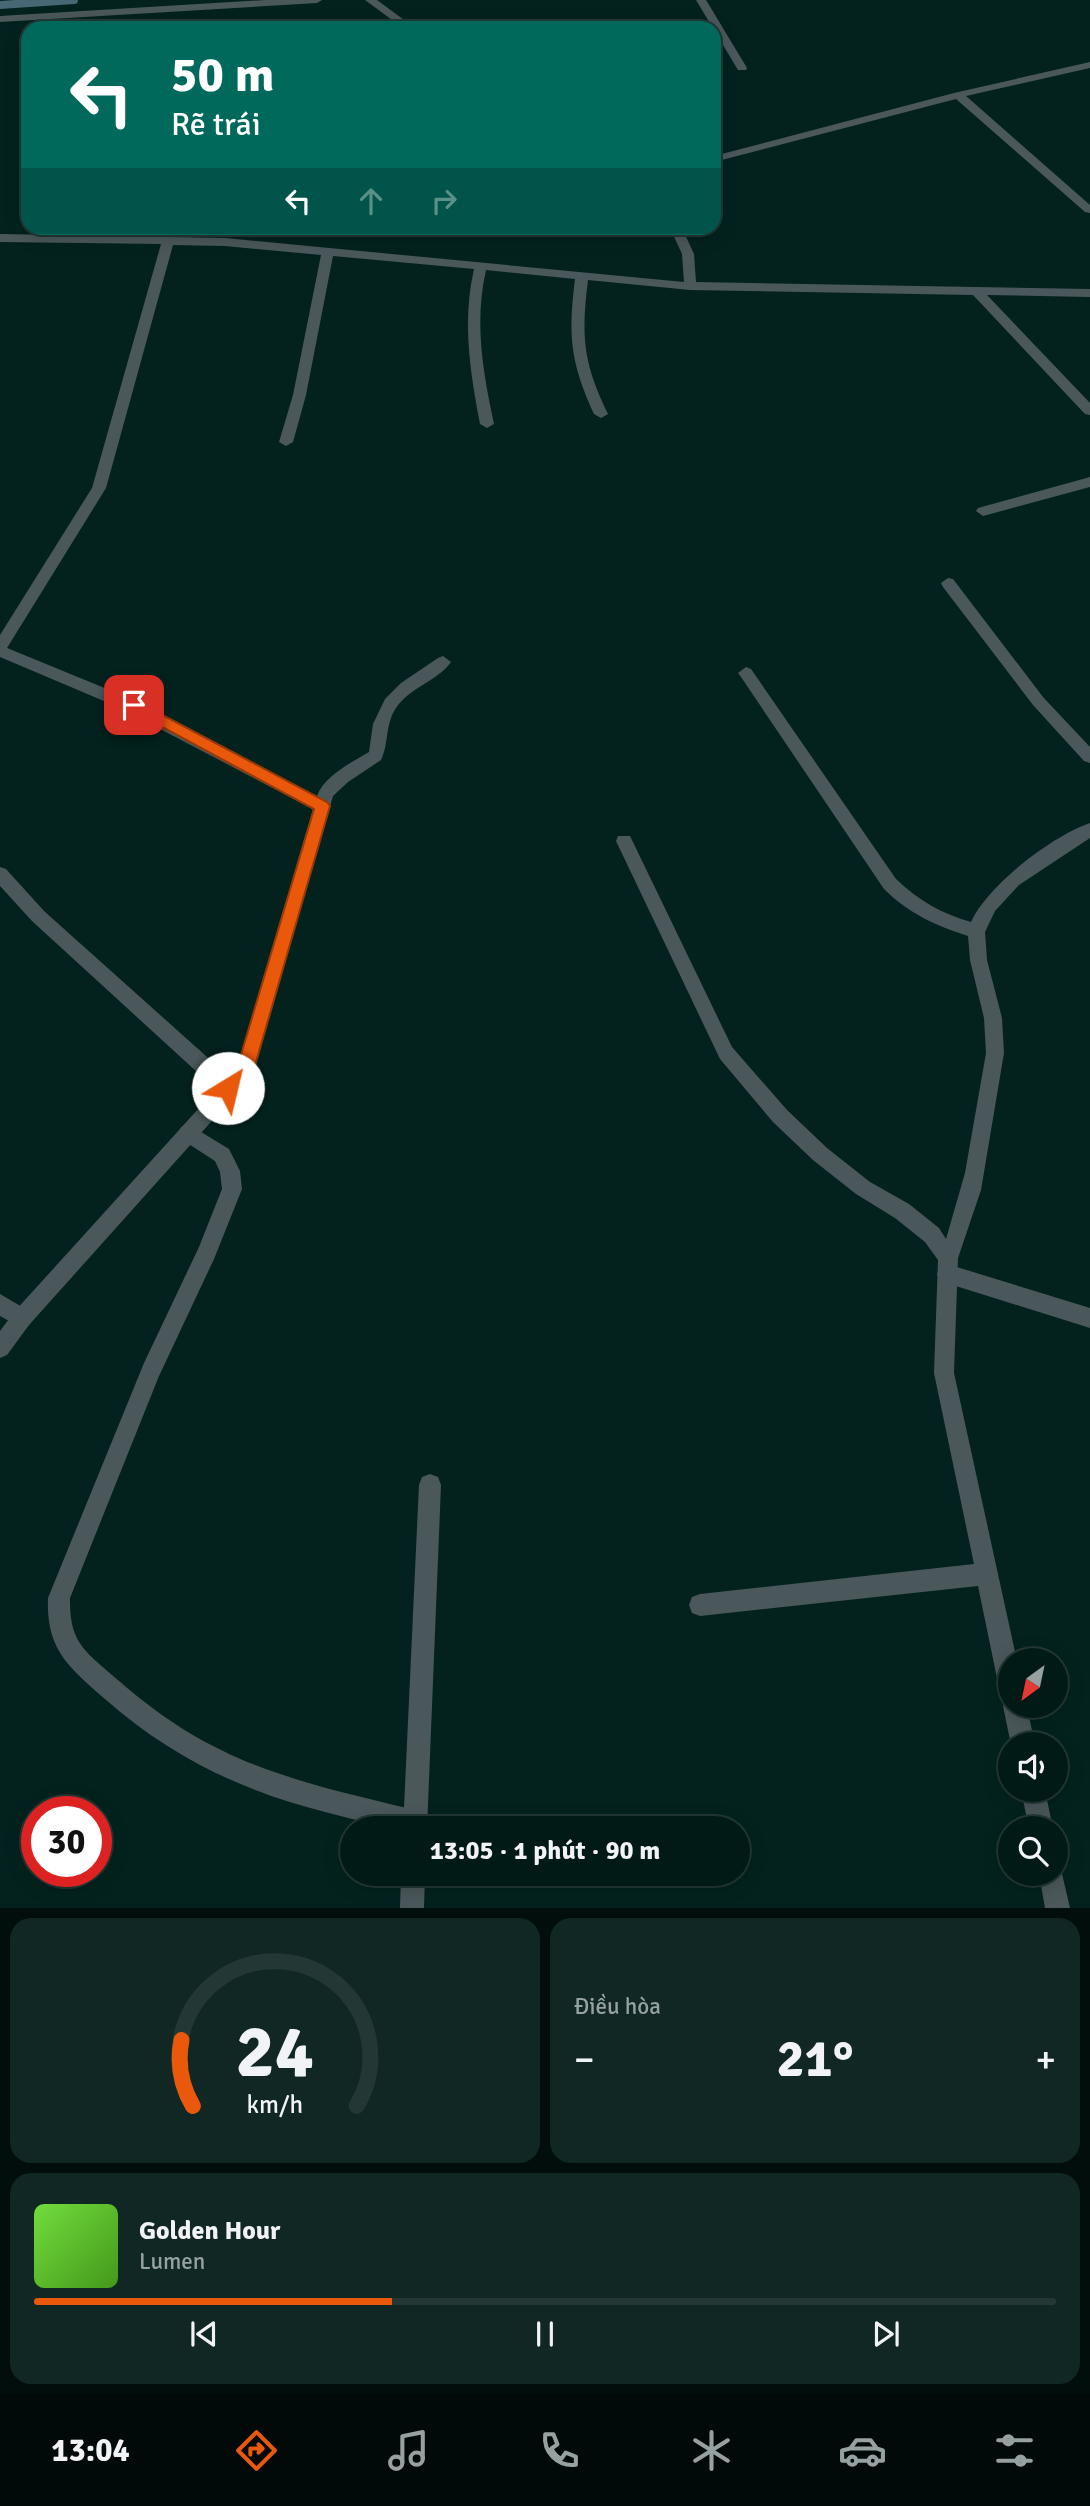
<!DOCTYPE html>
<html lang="vi">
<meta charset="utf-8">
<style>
body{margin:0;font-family:Signika,sans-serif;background:#102723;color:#f1f3f6;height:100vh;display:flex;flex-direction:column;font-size:26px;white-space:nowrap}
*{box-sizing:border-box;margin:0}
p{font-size:23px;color:#96a1a1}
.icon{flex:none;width:38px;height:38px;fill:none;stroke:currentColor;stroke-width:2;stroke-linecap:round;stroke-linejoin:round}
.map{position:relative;height:1908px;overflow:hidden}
.sheet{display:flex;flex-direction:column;gap:10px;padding:10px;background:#010e0c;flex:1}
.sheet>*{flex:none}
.guide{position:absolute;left:21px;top:21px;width:700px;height:214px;border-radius:21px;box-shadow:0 4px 18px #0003,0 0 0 2px #233835;background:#00695c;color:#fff;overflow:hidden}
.needle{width:46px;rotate:213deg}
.tools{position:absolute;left:998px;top:1648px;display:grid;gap:14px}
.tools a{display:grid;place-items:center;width:70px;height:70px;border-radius:50%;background:#021a16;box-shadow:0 4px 18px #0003,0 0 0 2px #233835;font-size:35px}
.speed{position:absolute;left:21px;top:1796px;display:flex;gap:14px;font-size:35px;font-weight:700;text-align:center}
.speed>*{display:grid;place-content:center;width:91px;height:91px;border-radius:50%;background:#021a16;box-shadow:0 4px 18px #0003,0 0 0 2px #233835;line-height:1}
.speed .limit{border:10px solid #d22;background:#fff;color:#111}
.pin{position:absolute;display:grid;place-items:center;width:60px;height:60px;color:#fff;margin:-30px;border-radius:14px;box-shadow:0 4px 10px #0006}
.me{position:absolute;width:77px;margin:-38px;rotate:36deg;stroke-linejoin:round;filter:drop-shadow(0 0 5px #0008)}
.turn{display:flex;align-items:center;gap:24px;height:147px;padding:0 35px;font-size:32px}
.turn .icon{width:91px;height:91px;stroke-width:2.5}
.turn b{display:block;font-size:49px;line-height:60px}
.lanes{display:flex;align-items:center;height:66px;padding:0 35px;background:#0003;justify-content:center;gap:35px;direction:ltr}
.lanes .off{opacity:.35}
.big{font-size:52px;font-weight:800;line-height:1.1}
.sheet .widget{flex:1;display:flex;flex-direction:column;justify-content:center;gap:10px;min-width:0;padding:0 24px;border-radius:21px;background:#102723}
.sheet .dial{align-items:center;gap:0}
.dial svg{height:182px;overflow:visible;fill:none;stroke:#233835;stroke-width:7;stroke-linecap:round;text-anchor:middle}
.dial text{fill:#f1f3f6;stroke:none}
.song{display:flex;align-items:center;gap:21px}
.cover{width:84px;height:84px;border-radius:10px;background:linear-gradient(135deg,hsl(100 70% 55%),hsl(100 70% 35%))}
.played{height:7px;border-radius:4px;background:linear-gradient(90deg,#ea580c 35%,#233835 35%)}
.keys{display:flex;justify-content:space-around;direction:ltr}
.heat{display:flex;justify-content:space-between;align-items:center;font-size:38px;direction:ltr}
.sheet .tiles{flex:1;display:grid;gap:10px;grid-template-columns:1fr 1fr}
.widget:last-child{grid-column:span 2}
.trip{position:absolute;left:340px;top:1816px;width:410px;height:70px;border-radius:35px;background:#021a16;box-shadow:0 4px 18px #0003,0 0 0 2px #233835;font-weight:800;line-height:70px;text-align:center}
.dock{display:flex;height:112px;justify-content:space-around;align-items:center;background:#010a09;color:#96a1a1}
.dock .icon{width:49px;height:49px}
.dock .active{color:#ea580c}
.dock b{font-size:32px;color:#f1f3f6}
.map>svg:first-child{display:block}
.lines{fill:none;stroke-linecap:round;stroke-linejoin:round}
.stream{stroke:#486775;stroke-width:8}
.service{fill:#4b585b;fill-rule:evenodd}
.minor{fill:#4b585b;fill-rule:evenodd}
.route{fill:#ea580c;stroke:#983908;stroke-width:2}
</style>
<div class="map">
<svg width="1090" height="1908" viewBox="0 0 1090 1908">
<rect width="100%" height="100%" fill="#03221e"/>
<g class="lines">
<!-- stream -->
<path class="stream" d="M0,5L74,0"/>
<!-- service -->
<path class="service" d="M0,867L6,869L44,911L235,1082L237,1088L235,1094L228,1096L221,1094L32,921L0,886Z
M188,1124L229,1149L240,1171L242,1189L214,1259L159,1376L70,1598C69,1645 87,1652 119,1681C215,1765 295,1781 415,1810L424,1813L427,1822L424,1829C390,1829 359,1821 325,1812C242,1791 169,1756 105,1699C69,1667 46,1650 48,1598L144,1363L199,1247L222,1189L220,1172L215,1161L181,1139L179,1133L181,1127Z
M947,1264L1090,1308V1328L940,1281L937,1274L940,1267Z
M0,1294L29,1311L32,1318L29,1325L22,1328L0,1316Z"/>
<!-- minor -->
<path class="minor" d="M266,0H322L317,3L0,22V16Z
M365,0H377L415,28H403Z
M696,0H706L747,68L746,70H738Z
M1090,62V68L966,96L1090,205V213L1085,212L956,99L714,162V156L954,93Z
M670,228H682L694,254L696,282L1090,289V297L987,295L1090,403V415L1085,414L973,295L690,290L588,280C581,337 583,362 608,414L601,418L594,414C570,361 568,336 575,279L486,270C474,323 483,372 494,424L487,428L480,424C470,371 462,322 474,269L333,256L306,395L293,442L286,446L279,442L293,395L321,255L225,246L173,245L106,488L7,648L129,698L317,796C325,775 351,763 369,752L373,724L385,699L401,683L438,658L443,656L451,662C439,680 410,687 396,708C385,724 389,744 381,760L348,782L333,796L253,1075L29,1325L7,1355L0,1358V1331L15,1311L238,1065L313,809L118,707L0,657V635L92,488L161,244L0,242V234L225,238L684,282L682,254Z
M1090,477V487L983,516L976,511L978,508Z
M948,578L953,579L1043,697L1090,747V763L1084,761L1033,705L943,587L941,583Z
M746,667L751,669L896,879C918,900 942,914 971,922C988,885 1052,836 1090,823V838L1019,885L995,911L985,932L987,960L1002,1018L1004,1053L981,1190L958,1258L954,1373L1017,1661H1010V1694L1002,1691L998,1683L978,1586L700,1616L692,1613L689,1605L692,1597L700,1594L974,1564L934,1373L938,1260L925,1242L895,1218L856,1194L813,1160L773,1122L720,1059L616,841L618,836H630L732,1047L787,1110L827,1148L870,1182L909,1204L939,1228L946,1239L965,1173L986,1053L984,1018L970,960L968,936C936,926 908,913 884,889L741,677L738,673Z
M430,1474L438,1477L441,1485L427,1829H403L419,1485L422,1477Z
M1010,1696V1706H1027L1035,1745H1011L1003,1706Z
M1021,1790H1045L1053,1829H1029Z
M1055,1863L1060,1865L1070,1908H1045L1039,1874H1055Z
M401,1874H425L424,1908H400Z"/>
</g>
<!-- route -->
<path class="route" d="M134,700L327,802L330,806L254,1069L234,1093L228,1096L219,1088L238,1065L314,809L129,709L127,705Z"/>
</svg>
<div class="tools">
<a><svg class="needle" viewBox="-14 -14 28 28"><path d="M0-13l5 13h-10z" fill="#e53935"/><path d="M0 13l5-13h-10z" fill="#96a1a1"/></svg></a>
<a><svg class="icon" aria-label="sound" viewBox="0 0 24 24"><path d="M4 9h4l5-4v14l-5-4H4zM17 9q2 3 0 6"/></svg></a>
<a><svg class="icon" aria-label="search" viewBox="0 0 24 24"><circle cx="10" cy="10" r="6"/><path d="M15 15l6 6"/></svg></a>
</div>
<div class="speed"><div class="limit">30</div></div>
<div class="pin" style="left:134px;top:705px;background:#d93025"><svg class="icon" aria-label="arrive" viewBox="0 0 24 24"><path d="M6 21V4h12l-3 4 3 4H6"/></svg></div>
<svg class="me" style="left:228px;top:1088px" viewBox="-20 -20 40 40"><circle r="19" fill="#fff"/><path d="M0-13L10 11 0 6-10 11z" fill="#ea580c"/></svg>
<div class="trip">13:05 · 1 phút · 90 m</div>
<div class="guide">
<div class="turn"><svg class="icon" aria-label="left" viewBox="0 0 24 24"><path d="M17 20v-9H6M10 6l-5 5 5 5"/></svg><div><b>50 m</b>Rẽ trái</div></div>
<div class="lanes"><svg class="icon" aria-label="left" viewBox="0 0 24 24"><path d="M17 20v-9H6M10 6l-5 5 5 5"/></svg><svg class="icon off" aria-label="ahead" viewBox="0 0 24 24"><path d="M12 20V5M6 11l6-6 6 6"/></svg><svg class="icon off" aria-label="right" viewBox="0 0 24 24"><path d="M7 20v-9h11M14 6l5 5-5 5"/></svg></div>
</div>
</div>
<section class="sheet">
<div class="tiles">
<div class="widget dial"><svg viewBox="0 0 100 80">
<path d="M14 69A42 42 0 1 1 86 69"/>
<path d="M14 69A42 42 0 0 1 9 40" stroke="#ea580c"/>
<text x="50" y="56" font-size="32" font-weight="700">24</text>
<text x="50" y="72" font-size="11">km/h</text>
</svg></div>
<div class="widget"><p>Điều hòa</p>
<div class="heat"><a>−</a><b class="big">21°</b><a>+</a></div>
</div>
<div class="widget">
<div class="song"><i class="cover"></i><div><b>Golden Hour</b><p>Lumen</p></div></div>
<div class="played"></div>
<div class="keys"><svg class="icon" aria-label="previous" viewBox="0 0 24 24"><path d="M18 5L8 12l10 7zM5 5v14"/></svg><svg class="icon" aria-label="pause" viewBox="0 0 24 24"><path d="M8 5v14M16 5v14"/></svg><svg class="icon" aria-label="next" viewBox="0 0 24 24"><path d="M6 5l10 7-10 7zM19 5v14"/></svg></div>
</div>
</div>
</section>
<nav class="dock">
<b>13:04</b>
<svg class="icon active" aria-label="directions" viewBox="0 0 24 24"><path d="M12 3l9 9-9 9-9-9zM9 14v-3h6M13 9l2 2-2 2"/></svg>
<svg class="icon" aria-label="music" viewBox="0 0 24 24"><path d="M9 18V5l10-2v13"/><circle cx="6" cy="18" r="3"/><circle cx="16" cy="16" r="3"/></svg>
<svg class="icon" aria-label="phone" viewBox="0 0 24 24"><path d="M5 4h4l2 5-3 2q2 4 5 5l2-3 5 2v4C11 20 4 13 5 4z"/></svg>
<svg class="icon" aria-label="climate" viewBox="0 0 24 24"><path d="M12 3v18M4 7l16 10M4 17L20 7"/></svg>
<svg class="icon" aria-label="car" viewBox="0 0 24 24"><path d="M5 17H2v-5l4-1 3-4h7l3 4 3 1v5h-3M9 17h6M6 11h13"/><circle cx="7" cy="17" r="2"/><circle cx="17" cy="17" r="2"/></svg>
<svg class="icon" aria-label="filters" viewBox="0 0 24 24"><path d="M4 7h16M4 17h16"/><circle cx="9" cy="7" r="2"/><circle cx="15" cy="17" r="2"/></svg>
</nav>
